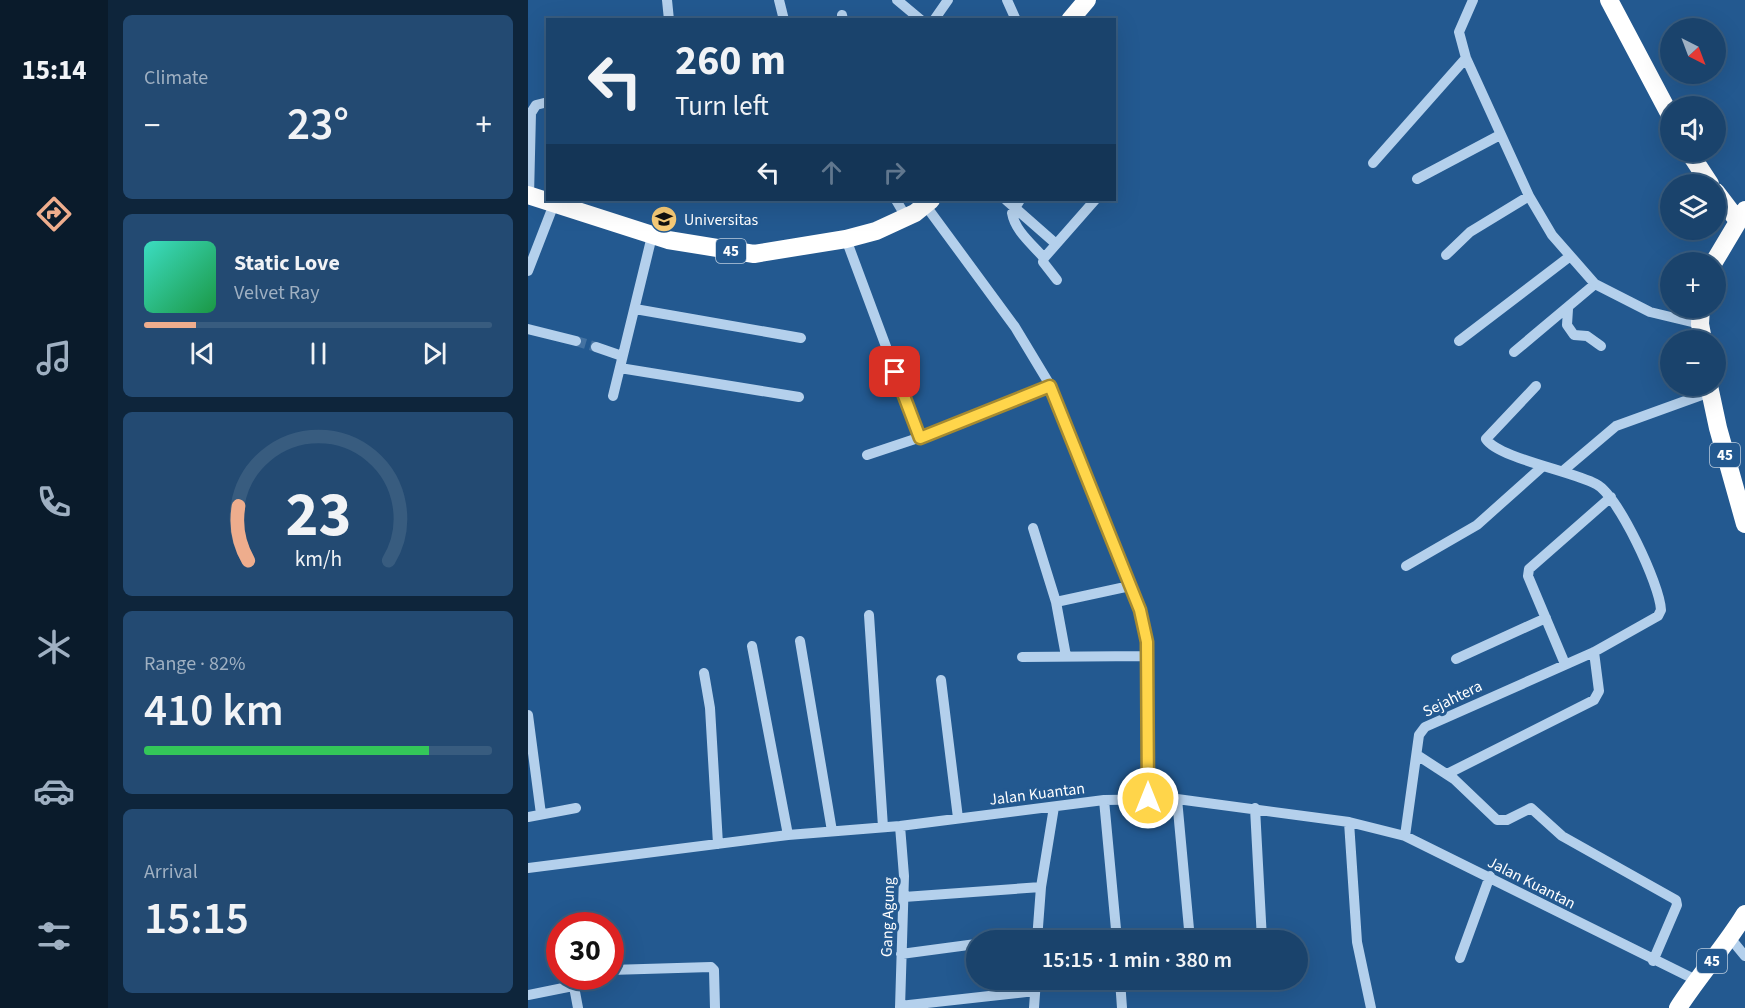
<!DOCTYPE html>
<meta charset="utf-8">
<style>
body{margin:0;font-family:"Source Sans 3",sans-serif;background:#234a72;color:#f1f3f6;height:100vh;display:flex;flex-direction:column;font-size:22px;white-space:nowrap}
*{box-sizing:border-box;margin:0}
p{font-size:20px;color:#9fb0c2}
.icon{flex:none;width:33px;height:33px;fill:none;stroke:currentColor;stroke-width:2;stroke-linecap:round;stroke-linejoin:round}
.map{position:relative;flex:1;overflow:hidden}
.drawer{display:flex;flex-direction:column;gap:15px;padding:15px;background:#0e253b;width:420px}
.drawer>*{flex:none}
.guide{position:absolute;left:18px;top:18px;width:570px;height:183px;border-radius:0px;box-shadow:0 6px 24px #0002,0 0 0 2px #385c7f;background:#1a436c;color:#f1f3f6;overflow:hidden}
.needle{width:39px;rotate:138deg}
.tools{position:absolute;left:1132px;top:18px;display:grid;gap:12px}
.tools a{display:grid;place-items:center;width:66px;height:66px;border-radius:50%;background:#1a436c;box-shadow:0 6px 24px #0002,0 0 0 2px #385c7f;font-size:30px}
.speed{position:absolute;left:18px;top:912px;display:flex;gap:12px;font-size:30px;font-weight:700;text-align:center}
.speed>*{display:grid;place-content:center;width:78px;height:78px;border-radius:50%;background:#1a436c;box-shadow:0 6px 24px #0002,0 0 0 2px #385c7f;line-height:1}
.speed .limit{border:9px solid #d22;background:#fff;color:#111}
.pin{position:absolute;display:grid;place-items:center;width:51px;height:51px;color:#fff;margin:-26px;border-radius:12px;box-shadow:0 3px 9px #0006}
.me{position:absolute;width:66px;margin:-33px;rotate:0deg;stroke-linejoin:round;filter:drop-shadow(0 0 4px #0008)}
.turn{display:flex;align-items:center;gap:21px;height:126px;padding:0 30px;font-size:27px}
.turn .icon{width:78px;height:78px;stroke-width:2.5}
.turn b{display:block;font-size:42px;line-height:51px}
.lanes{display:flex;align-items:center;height:57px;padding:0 30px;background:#0003;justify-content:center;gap:30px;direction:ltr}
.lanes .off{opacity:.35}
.big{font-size:45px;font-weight:600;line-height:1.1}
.drawer .tile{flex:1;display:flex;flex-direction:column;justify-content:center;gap:9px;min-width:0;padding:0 21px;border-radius:9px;background:#234a72}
.drawer .dial{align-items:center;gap:0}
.dial svg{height:156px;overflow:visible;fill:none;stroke:#385c7f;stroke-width:7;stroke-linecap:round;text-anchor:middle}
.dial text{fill:#f1f3f6;stroke:none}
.song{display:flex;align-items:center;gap:18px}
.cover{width:72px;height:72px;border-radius:9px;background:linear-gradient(135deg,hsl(170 70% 55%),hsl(140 70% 35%))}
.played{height:6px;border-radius:3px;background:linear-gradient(90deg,#eead8d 15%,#385c7f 15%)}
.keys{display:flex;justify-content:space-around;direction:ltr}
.heat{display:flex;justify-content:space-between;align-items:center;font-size:33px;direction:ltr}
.charge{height:9px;border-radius:4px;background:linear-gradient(90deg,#34c759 82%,#385c7f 0)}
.trip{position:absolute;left:438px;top:930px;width:342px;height:60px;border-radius:30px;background:#1a436c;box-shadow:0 6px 24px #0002,0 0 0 2px #385c7f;font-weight:600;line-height:60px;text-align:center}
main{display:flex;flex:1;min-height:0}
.tabs{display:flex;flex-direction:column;width:108px;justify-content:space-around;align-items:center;background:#0a1b2b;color:#9fb0c2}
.tabs .icon{width:42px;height:42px}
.tabs .active{color:#eead8d}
.tabs b{font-size:27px;color:#f1f3f6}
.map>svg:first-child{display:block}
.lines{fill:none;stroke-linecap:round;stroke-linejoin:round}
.minor-tunnel{stroke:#4472a1;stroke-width:10;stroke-dasharray:10 5;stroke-linecap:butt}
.minor{stroke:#b4d0ec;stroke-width:10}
.highway{stroke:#fff;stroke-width:18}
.route-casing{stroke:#a68a30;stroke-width:15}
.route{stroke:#ffd54a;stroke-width:10}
.labels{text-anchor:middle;stroke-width:6;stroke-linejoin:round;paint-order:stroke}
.shield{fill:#235990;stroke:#bdcdde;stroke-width:1.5}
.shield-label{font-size:15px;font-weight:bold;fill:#fff}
.poi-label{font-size:16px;fill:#fff;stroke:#235990;text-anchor:start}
.street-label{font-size:16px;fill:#fff;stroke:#235990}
</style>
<main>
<nav class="tabs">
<b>15:14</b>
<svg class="icon active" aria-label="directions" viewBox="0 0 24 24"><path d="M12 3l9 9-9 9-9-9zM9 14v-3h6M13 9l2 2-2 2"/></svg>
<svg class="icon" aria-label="music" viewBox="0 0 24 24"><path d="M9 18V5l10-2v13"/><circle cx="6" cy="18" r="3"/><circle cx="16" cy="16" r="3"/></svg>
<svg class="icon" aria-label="phone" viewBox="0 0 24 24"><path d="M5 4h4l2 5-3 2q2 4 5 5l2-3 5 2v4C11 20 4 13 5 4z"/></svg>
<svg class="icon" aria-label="climate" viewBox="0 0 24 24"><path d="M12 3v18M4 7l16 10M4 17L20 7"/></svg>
<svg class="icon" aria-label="car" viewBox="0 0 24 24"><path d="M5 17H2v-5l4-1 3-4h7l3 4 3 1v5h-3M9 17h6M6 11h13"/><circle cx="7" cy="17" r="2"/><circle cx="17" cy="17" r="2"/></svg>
<svg class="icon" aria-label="filters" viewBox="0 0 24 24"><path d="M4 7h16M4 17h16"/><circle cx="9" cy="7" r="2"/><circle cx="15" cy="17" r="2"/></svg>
</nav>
<section class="drawer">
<div class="tile"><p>Climate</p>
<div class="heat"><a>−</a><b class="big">23°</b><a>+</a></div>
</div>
<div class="tile">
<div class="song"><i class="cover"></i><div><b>Static Love</b><p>Velvet Ray</p></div></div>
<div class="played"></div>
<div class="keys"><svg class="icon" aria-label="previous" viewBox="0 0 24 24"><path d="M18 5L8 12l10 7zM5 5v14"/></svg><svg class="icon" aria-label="pause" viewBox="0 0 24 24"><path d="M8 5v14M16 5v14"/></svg><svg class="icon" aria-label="next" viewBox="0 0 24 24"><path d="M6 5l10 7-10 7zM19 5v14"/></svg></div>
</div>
<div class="tile dial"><svg viewBox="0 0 100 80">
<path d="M14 69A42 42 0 1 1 86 69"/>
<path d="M14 69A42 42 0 0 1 9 41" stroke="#eead8d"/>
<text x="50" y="56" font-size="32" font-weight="700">23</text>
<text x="50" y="72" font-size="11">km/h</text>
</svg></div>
<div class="tile"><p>Range · 82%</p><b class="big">410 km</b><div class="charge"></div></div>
<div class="tile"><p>Arrival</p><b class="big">15:15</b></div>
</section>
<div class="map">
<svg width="1217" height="1008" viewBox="0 0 1217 1008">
<rect width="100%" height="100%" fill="#235990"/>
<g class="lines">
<!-- minor-tunnel -->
<path class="minor-tunnel" d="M48,341L68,347"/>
<!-- minor -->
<path class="minor" d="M139,0L141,20
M251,0L256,20
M369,0L393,20
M479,0L488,20
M945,0L931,32L938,58L1001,196L1024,235L1067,284L1122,312L1172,324
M314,15L315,20
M406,20L420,0
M845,163L938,58
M889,179L972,135
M1,196L3,113L8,105L20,102
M368,200L378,217
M478,200L527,243
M492,200L484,213C487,231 504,244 516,258
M398,206L487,327L522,385L612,610L619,642L620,798
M318,239L392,438
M918,255L942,232L1001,196
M0,271L26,204
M529,280L515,262L516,258L567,200
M107,309L273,338
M1040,309L1039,325L1046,335L1059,336L1073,346
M0,329L48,341
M931,341L1041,257
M68,347L94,356
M986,352L1067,284
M92,368L271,397
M85,396L124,236
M339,455L435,423L522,385
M1036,470L1088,426L1182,392
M505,528L528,602L538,656
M878,566L949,525L1015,466
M528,602L602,586
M341,615L355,827
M272,641L304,831
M224,646L260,835
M494,657L619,656
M928,659L1018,618
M1037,664L1000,576L1001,569L1083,497
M176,673L182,708L190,844
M413,680L430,818
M0,715L13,814
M889,755L926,779L969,820H979L1003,808L1034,836L1148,900L1149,905L1125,961
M919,774L1066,700L1071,691L1066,652
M649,799L662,940
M576,800L589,940
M727,808L734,940
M0,817L48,808
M821,822L829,942L843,1008
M372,826L376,876L372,1008
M877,836L891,735L897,727L1066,652L1130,616L1133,610C1132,585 1090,495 1068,484C1044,471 970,458 958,439L1008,386
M0,868L260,835L372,826L576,800L649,799L821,822L877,836L1168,980
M376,897L513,887
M1203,939L1217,956
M470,940L510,935
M509,940L513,887L526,807
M373,954L448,944
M932,958L962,876
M82,970L183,967L186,970L187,1008
M44,976L50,1008
M592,980L594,1008
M666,980V986
M0,995L45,986
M372,1006L507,991
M506,1008L508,980"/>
<!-- highway -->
<path class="highway" d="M1081,0L1143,117
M542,20L559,0
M1161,152L1182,184
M1188,192L1210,221
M0,195L140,240L226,254L318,239L348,231L387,213L403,200
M1186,262L1217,210
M1173,308L1172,324L1175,340
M1181,386L1190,428L1217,524
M1150,1008C1171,975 1197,947 1217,914"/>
</g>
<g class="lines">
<defs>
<path id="route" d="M367,372L392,438L522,386L612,610L619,642L620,798"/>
</defs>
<!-- route casing -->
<use href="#route" class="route-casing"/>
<!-- route -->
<use href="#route" class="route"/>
</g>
<!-- icons -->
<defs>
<symbol id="university-disc" viewBox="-11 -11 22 22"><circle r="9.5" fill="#f7cb77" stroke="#235990"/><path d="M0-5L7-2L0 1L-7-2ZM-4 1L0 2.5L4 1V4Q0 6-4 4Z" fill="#111"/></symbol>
</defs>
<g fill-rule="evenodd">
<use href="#university-disc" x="121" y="204" width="30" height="30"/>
</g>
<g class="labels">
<!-- shield labels -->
<g class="shield">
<rect x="188" y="239" width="30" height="24" rx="4.5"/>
<rect x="1182" y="443" width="30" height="24" rx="4.5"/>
<rect x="1169" y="949" width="30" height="24" rx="4.5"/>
</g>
<g class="shield-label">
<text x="203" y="256">45</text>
<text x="1197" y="460">45</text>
<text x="1184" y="966">45</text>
</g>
<!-- poi labels -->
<g class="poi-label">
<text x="156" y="225">Universitas</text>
</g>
<!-- street labels -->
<g class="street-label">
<text transform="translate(924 698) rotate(-26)" y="6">Sejahtera</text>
<text transform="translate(509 793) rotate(-7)" y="6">Jalan Kuantan</text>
<text transform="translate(1004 882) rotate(27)" y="6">Jalan Kuantan</text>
<text transform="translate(359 917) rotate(-88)" y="6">Gang Agung</text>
</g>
</g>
</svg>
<div class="tools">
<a><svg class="needle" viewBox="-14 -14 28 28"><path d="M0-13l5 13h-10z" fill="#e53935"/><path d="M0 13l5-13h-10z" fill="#9fb0c2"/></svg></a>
<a><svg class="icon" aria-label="sound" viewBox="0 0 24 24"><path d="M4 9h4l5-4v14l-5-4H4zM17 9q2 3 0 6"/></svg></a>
<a><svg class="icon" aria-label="layers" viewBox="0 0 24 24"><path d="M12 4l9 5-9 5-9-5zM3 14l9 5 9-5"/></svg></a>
<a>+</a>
<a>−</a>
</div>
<div class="speed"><div class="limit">30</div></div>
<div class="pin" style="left:367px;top:372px;background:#d93025"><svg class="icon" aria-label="arrive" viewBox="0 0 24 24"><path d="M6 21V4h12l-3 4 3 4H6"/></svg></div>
<svg class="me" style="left:620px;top:798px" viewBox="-20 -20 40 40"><circle r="17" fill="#ffd54a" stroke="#fff" stroke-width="3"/><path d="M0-11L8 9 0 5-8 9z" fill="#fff"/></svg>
<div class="trip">15:15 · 1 min · 380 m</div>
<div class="guide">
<div class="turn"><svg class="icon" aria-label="left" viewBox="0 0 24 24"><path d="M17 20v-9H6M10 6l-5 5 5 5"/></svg><div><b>260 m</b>Turn left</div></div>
<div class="lanes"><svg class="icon" aria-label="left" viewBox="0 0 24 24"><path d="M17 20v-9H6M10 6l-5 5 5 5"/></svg><svg class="icon off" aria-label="ahead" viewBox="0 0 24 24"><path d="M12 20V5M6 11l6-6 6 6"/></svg><svg class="icon off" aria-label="right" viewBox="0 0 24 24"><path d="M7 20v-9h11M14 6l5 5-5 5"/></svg></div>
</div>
</div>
</main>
